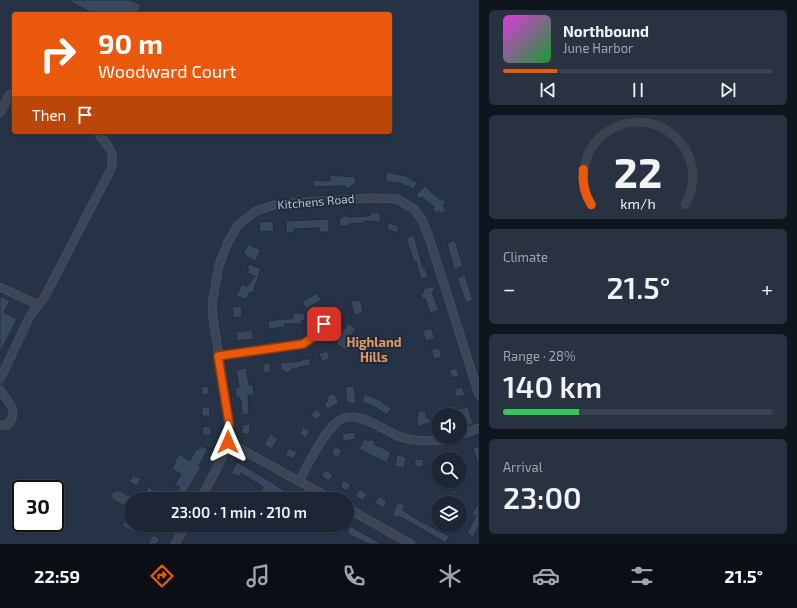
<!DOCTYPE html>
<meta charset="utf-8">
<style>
body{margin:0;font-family:"Exo 2",sans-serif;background:#293240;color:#f1f3f6;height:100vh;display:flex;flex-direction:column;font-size:15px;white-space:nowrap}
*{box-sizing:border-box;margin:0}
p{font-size:13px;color:#a0a5ac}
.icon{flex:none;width:22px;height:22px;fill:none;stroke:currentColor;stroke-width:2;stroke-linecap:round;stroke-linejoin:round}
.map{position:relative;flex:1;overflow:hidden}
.details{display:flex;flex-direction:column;gap:10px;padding:10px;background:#0f151d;width:318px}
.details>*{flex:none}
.banner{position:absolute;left:12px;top:12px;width:380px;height:122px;border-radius:4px;box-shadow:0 1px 3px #0004,0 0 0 1px #3a434f;background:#ea580c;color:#fff;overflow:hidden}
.buttons{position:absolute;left:431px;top:408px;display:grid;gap:8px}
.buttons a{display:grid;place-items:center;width:36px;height:36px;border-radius:50%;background:#1c2634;box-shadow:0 1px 3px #0004,0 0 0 1px #3a434f;font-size:20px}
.speed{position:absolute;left:12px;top:480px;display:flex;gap:8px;font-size:20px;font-weight:700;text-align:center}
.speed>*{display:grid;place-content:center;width:52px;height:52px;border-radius:50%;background:#1c2634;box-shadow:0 1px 3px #0004,0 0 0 1px #3a434f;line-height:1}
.speed .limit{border:2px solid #111;border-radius:6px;background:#fff;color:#111}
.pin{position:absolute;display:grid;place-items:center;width:34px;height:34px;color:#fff;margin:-17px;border-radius:8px;box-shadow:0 2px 6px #0006}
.me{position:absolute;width:44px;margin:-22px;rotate:0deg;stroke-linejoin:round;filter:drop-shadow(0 0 3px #0008)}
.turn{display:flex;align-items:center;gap:14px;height:84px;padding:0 20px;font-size:18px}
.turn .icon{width:52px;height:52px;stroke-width:2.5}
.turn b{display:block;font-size:28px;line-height:34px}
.then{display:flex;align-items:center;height:38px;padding:0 20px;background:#0003;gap:8px;font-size:15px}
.big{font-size:30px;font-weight:600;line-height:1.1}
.details .card{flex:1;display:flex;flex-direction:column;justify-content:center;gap:6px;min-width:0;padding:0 14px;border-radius:6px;background:#293240}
.details .dial{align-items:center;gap:0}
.dial svg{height:104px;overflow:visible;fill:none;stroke:#3a434f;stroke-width:7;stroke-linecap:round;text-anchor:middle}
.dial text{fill:#f1f3f6;stroke:none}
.song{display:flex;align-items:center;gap:12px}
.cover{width:48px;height:48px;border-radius:6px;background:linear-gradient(135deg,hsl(300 70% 55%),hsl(130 70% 35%))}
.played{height:4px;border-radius:2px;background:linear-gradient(90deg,#ea580c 20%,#3a434f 20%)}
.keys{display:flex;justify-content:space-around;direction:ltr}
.heat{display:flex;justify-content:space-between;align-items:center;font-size:22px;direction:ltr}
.charge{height:6px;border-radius:3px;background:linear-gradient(90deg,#34c759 28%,#3a434f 0)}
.trip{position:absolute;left:124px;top:492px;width:230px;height:40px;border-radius:20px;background:#1c2634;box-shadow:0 1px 3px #0004,0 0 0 1px #3a434f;font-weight:600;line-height:40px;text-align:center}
.tab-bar{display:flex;height:64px;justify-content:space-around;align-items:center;background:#0b0f15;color:#a0a5ac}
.tab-bar .icon{width:28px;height:28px}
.tab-bar .active{color:#ea580c}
.tab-bar b{font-size:18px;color:#f1f3f6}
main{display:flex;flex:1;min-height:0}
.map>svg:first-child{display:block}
.building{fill:#38475c;stroke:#212c3d}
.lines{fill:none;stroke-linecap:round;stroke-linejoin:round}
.minor-casing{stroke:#444e5e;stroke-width:9}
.minor{stroke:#3b4555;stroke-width:7}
.route-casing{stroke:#983908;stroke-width:10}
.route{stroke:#ea580c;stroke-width:7}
.labels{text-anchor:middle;stroke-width:4;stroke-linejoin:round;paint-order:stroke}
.street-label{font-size:12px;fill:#b9c1ce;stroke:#1f2a3b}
.neighbourhood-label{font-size:13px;font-weight:bold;fill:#de9b64;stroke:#1f2a3b}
</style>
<main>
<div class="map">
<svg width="479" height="544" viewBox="0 0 479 544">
<rect width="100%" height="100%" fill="#263346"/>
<!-- building -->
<path class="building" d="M67,0H131L141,5L137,14H94Z
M387,172L410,177L409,179L417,182L414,189L397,182L396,184L385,181Z
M330,175L355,177L356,185L350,186V188H345V186L313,187V180L330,181Z
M425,186L440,200L443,198L446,203L443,205L446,210L441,214L439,211L436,213L432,208L434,207L422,197L420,199L416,195Z
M370,213H380V222L364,221V223L348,224V226H340L339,218H342V216H348V217L370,216Z
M329,219V232H319V228L294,229V232L286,233V221Z
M273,221L274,231L260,232L259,222Z
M389,223L399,226L397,233L387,229Z
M414,235L423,268H425L428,277L421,279L416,261L414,262L406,238Z
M455,240L463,266L454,269L447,243Z
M248,244L261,250L255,261L243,254Z
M249,264L261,269L253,293L250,292L247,298L245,299L236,296L242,284L247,286L255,276L247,273L249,270L247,269Z
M465,275L473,300L466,303L457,278Z
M433,286L435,291L432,292L439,310L430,313L425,298L422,299L421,293L424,292L423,289Z
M317,293L321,300L306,309L302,302Z
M0,296L10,301L4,312L17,319L0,353Z
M361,300L363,313L354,315L351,301Z
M241,306L242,317L233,318L232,307Z
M293,313H305V320L301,321L302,324H284L285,327L269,329L268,321L293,318Z
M349,323L356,329L347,340L352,343L347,351L336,344L338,341L335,340Z
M431,328L435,338L426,341L422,331Z
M252,330L254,339L237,341L236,332Z
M439,347L442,357L434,359L431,350Z
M327,351L330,358L322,362L319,354Z
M309,358L311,365L292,369L291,370V372L285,373L284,370L281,371L280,363L301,361V360Z
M268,363H270L271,372L263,373V364Z
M246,368L249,385H253L254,395H248L249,414L242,415L241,400L240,401L239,397L236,398L235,387H239L236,370Z
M456,368L459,376L452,378L449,370Z
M208,386L209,394L202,395L201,387Z
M354,386L356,403L351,404L350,402H347L345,387Z
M462,387L465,395L456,397L454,389Z
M334,393L339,403L327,409L324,403L328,401L326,397Z
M365,394L384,402L383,403L391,408L387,415L375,407L362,402Z
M202,407H210V416H202Z
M468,407L473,424L461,427L460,415H458L456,410Z
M316,409L322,414L317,420L311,415Z
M418,411H426V418H430V424H423L421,426H417Z
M250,424V434H242V425Z
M203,426L211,427V435H202Z
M303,427L310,431L306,438L300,434Z
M354,432L356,439L343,441L342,434Z
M270,434L278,438L272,449L264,445Z
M364,439L369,441L370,439L375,442L374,444L391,452L387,463L359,449Z
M200,446L208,449L199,466L201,467L182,499H173L180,487L175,485L181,474L172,469L175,463H174L179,454L190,461L196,449L198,450Z
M479,446V463L478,464L473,448Z
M335,447L342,450L338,458L331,454Z
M289,448L297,452L293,459L285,455Z
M457,454L459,459H443V457Z
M397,455L406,457L404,468L395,466Z
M415,459L424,460L423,467H414Z
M438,459V477H435L433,460Z
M237,462L275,484V485L299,499H272L260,492L263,487L241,473L239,477L231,473Z
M325,470L333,475L329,481L321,476Z
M133,475L141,479L137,486L129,482Z
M343,480L351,484L347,491L340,487Z
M148,487L156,491L152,498L145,494Z
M360,489L367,494L363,501L355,496Z
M379,496L387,501L383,508L375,503Z
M398,502L405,506L403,510L418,520L449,536L446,543L399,516L398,518L392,515Z
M479,502V526L473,537L467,533L476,516L472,514Z
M126,519L131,521V525H140L135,533L121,525H122Z
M331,525H339L334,534L328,530Z
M350,526L382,544H369L354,537L347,533Z
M153,535L160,539L157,544H148Z"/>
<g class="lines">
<defs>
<path id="minor" d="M0,113L9,95L14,93
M0,287L38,305
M218,356L303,344L312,338L324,324
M0,379L30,316L44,298L111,169C116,150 107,146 97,132
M0,390C9,403 19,410 8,425H0
M460,435L479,428
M228,442L331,499
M299,481C309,463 322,435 337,422C355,406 383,431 401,437C415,442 442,442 456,437
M117,496L131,503
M201,499L218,466L228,442L229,423L213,318L212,303L219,265L228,242L238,225L256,211L277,204L370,198L397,199L414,209L422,220L429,237L479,395
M347,508L411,544
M170,525L182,532
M175,544L186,525"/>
</defs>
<!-- minor casing -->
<use href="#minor" class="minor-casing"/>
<!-- minor -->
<use href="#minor" class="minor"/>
</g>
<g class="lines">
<defs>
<path id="route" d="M228,442L229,423L218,356L303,344L312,338L324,324"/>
</defs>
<!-- route casing -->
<use href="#route" class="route-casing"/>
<!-- route -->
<use href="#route" class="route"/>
</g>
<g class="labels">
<!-- street labels -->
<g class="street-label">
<text transform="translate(316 202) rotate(-5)" y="4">Kitchens Road</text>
</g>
<!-- neighbourhood labels -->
<g class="neighbourhood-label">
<text x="374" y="347">Highland<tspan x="374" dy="15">Hills</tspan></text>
</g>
</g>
</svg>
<div class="buttons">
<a><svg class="icon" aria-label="sound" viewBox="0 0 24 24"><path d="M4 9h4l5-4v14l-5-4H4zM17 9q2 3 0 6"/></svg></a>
<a><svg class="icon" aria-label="search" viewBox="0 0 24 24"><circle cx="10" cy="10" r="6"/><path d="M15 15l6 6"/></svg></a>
<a><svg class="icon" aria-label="layers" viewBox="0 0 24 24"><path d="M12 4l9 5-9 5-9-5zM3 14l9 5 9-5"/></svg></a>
</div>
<div class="speed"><div class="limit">30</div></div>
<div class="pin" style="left:324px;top:324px;background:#d93025"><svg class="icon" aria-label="arrive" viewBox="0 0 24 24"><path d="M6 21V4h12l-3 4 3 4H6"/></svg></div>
<svg class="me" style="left:228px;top:442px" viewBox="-20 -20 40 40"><path d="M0-17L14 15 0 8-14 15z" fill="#ea580c" stroke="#fff" stroke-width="4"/></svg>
<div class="trip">23:00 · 1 min · 210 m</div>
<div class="banner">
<div class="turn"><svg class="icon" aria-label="right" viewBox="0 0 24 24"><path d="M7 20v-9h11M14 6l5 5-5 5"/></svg><div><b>90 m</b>Woodward Court</div></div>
<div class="then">Then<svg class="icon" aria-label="arrive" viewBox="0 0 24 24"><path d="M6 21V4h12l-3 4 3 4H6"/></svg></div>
</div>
</div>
<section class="details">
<div class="card">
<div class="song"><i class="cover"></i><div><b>Northbound</b><p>June Harbor</p></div></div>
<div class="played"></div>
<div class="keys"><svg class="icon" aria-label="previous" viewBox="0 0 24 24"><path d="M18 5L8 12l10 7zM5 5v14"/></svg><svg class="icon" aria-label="pause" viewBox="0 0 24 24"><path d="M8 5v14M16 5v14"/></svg><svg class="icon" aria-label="next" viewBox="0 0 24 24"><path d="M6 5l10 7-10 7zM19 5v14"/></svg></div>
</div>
<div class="card dial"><svg viewBox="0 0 100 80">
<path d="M14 69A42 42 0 1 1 86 69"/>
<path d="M14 69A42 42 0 0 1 8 42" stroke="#ea580c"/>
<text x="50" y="56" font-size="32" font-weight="700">22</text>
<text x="50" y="72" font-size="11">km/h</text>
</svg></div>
<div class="card"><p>Climate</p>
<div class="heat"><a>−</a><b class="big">21.5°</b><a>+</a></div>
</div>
<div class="card"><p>Range · 28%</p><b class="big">140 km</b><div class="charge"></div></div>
<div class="card"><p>Arrival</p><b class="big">23:00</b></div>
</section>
</main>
<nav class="tab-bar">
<b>22:59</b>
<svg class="icon active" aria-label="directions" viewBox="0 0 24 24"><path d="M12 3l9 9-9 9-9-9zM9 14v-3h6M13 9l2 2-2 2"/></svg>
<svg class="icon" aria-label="music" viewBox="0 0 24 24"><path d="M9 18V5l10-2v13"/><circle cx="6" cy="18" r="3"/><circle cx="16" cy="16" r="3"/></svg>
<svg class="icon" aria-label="phone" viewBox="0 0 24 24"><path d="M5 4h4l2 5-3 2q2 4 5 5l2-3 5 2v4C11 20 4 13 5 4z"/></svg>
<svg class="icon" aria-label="climate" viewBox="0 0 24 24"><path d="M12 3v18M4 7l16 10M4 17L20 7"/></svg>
<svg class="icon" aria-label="car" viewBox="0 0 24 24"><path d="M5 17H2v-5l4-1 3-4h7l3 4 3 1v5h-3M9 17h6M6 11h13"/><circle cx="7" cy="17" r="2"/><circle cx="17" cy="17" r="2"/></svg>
<svg class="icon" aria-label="filters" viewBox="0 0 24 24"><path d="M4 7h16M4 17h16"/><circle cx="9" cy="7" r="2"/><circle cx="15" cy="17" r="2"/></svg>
<b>21.5°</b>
</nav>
